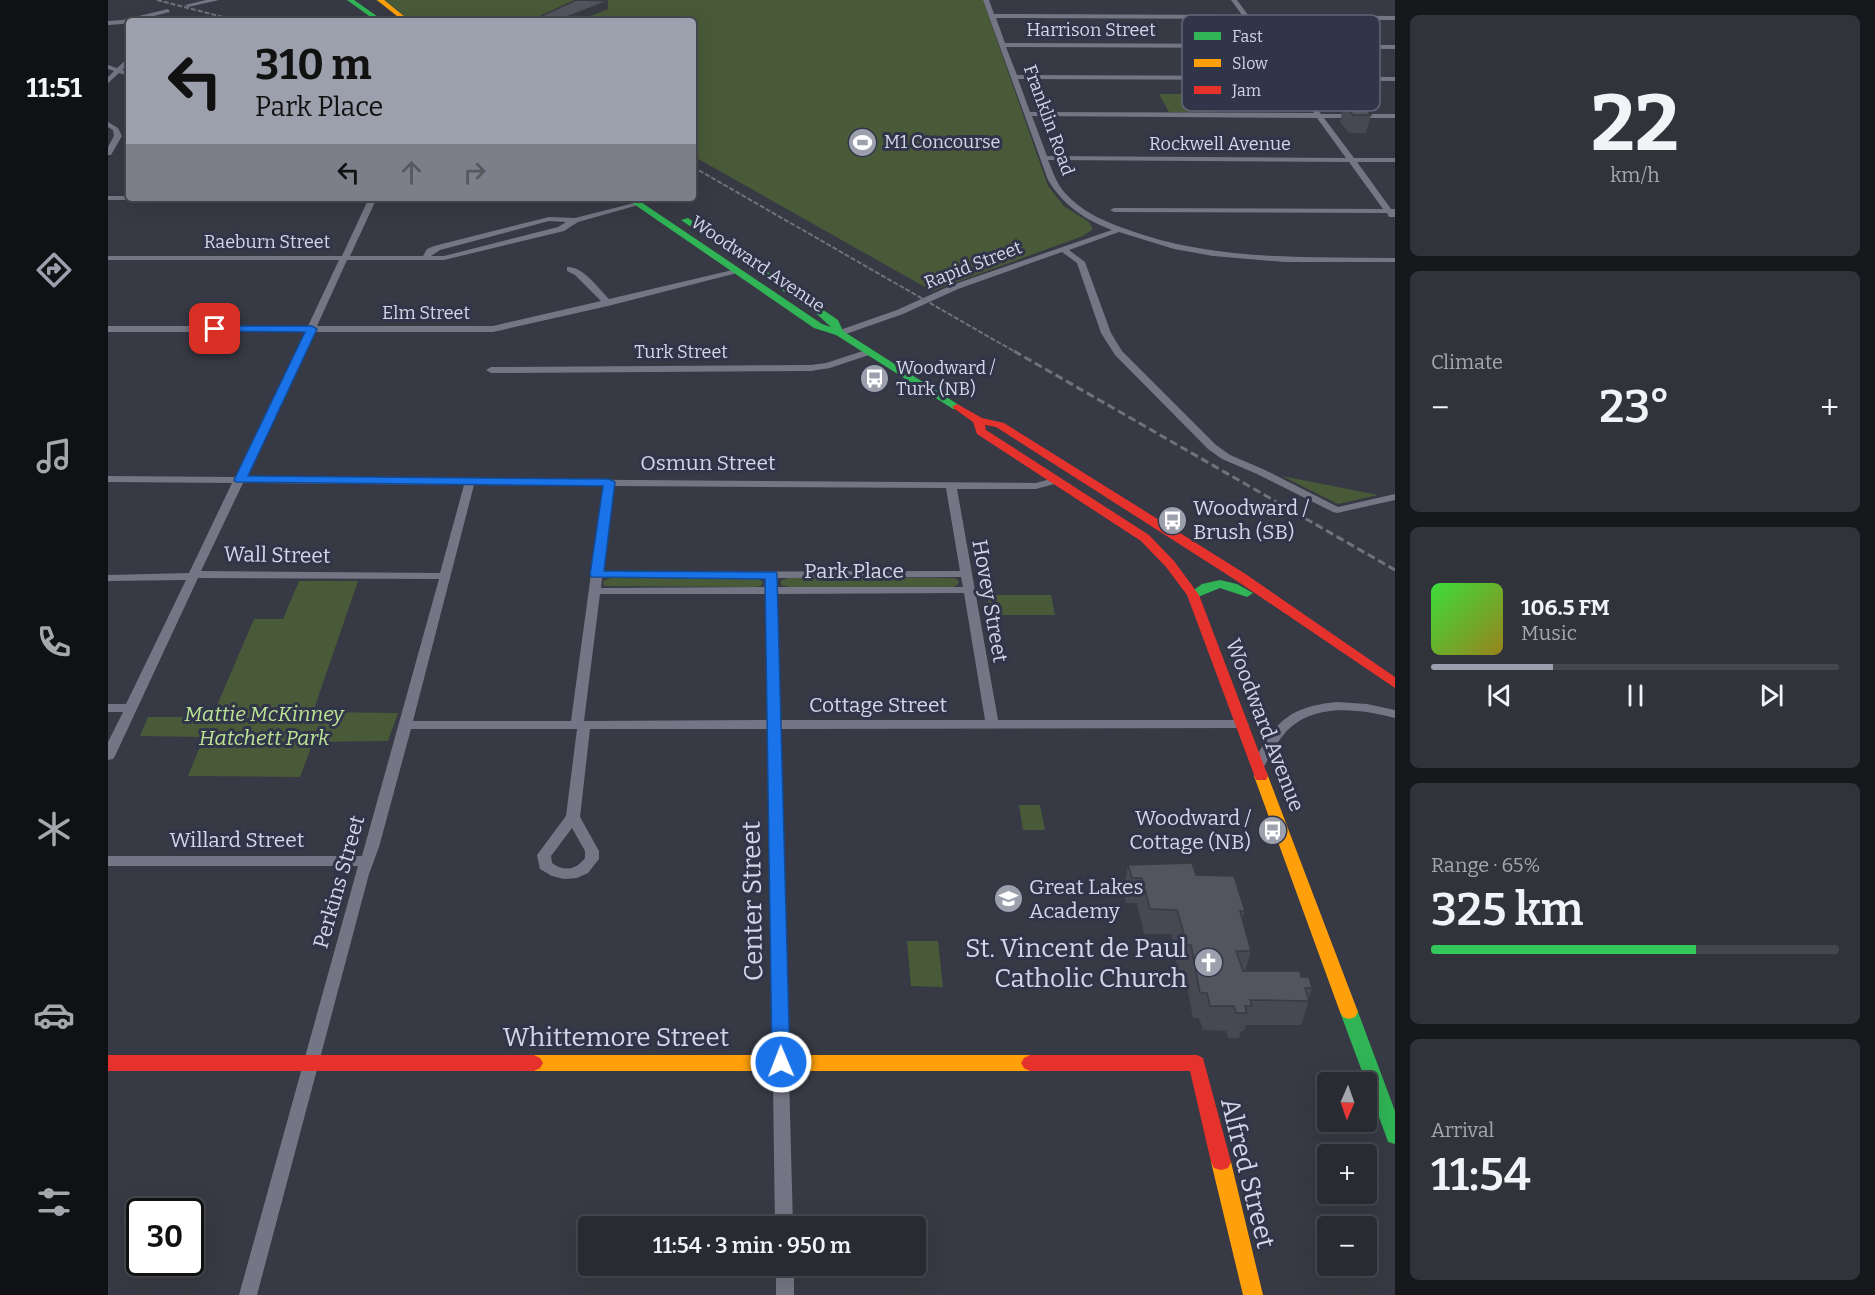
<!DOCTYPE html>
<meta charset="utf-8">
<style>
body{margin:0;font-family:Bitter,serif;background:#31333b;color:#f1f3f6;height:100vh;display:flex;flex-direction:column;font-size:22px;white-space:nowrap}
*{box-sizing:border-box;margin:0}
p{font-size:20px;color:#a5a7ac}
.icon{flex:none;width:33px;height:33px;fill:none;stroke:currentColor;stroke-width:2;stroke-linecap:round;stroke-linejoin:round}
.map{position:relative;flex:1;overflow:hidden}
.drawer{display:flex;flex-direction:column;gap:15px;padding:15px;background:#17181c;width:480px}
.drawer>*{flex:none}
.guide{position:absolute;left:18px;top:18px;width:570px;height:183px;border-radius:6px;box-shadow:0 6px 24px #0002,0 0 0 2px #45474e;background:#9c9fac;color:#111;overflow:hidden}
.needle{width:39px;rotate:182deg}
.fabs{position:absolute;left:1209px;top:1072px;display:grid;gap:12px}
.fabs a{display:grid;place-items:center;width:60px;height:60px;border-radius:6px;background:#292b33;box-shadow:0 6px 24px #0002,0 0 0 2px #45474e;font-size:30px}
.speed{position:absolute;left:18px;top:1198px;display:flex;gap:12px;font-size:30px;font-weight:700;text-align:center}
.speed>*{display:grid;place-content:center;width:78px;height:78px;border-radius:50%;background:#292b33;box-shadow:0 6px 24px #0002,0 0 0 2px #45474e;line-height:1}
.speed .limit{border:3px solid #111;border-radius:9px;background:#fff;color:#111}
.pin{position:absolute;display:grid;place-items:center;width:51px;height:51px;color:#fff;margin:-26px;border-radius:12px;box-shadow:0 3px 9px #0006}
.me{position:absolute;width:66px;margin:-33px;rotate:359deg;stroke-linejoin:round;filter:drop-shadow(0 0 4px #0008)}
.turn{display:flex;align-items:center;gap:21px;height:126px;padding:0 30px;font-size:27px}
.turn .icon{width:78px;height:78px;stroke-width:2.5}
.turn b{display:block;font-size:42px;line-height:51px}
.lanes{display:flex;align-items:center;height:57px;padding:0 30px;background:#0003;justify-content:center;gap:30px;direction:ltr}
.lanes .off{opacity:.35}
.big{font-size:45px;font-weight:600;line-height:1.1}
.drawer .tile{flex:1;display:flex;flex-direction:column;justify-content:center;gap:9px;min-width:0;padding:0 21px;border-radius:9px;background:#31333b}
.drawer .dial{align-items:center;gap:0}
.dial b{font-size:78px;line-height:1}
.song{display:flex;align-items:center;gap:18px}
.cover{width:72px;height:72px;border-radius:9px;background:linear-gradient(135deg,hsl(120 70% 55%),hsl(50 70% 35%))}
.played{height:6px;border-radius:3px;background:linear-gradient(90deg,#9c9fac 30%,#45474e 30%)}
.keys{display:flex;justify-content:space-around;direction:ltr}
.heat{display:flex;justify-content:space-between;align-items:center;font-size:33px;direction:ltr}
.charge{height:9px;border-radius:4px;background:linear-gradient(90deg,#34c759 65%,#45474e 0)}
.trip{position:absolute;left:470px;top:1216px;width:348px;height:60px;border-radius:6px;background:#292b33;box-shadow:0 6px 24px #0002,0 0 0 2px #45474e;font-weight:600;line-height:60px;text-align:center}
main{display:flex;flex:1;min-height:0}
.tabs{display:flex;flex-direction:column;width:108px;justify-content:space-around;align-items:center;background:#101114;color:#a5a7ac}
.tabs .icon{width:42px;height:42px}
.tabs .active{color:#9c9fac}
.tabs b{font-size:27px;color:#f1f3f6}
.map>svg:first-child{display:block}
.green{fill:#495a39}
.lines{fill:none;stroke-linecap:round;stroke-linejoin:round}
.street{fill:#747685;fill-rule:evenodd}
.fast{fill:#30b455;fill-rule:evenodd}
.slow{fill:#ff9f0a;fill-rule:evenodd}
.jam{fill:#e5322d;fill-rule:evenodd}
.rail-far1{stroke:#6f717c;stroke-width:2;stroke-dasharray:5 2;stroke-linecap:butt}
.rail{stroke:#6f717c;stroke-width:3;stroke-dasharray:8 4;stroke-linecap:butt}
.wall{fill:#474851}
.shaded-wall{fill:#393b42}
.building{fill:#52545e;stroke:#393b42;stroke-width:1.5}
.route{fill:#1a73e8;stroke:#114b97;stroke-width:1.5}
.labels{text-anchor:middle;stroke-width:6;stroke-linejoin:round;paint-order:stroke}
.far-street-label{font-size:18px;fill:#d3d6e4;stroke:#31354a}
.far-poi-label{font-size:18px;fill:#d3d6e4;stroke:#31354a;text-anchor:start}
.street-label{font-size:21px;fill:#d3d6e4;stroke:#31354a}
.poi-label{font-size:21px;fill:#d3d6e4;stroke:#31354a;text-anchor:start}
.park-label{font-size:21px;font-style:italic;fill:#bbe392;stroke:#31354a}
.near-street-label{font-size:26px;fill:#d3d6e4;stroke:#31354a}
.near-poi-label{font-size:26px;fill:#d3d6e4;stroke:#31354a;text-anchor:end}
.key{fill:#31354a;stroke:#626578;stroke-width:1.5}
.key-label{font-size:16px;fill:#d3d6e4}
</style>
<main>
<nav class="tabs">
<b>11:51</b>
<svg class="icon active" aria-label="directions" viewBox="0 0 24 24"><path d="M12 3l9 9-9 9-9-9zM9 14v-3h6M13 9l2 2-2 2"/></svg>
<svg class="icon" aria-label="music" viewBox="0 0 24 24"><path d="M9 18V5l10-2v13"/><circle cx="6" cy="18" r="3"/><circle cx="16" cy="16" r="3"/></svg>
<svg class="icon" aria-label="phone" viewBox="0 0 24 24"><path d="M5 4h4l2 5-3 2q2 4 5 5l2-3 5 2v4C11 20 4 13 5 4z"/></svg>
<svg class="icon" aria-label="climate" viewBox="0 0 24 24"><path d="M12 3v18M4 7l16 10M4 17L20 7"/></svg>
<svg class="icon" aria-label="car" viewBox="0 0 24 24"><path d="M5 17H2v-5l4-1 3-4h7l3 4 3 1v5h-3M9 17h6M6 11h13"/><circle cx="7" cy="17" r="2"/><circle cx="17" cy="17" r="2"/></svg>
<svg class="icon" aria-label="filters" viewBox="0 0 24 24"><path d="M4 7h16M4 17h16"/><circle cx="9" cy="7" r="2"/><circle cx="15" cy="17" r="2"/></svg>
</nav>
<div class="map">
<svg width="1287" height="1295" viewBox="0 0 1287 1295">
<rect width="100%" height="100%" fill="#373944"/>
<!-- green -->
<path class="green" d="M267,0H875L940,186L956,206L981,222L985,229L975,236L824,291L585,156V21H299Z
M1051,94H1096L1107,112H1061Z
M1174,476L1270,495L1230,504Z
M503,578H649L655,582L653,586L646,587L496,586L495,581Z
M680,578H844L849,579L851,583L846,587H681L673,585V581Z
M191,581H250L205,712L290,713L280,741L205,742L192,777L80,776L96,737L32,736L40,717H104L146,619H175Z
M879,595H943L947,615H883Z
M911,805H932L937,830H915Z
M799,941H830L835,987L803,986Z"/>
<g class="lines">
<!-- street -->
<path class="street" d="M98,0H111L80,7L77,5Z
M875,0H881L886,14L1134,15L1123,0H1129L1140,15L1287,16V20L1143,19L1162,44L1287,45V49L1165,48L1186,76L1287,77V81L1188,80L1213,114H1287V118H1216L1246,158H1287V162H1249L1283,209H1287V217H1281L1279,213L1006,212L1002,210L1006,208L1275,209L1241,162L940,160C945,172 948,183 957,193C972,210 993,220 1015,228C1102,261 1195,257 1287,258V262H1177L1105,256L1066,249L1011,232L961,250L977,262L1003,333L1014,351L1108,445L1122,455L1157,470L1230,507L1287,494V500L1229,513L1225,512L1149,474L1114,459L1100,449L1007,355L993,333L969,263L954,252L850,289L795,314L735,335H729V331L789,310L844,285L1004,230C977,220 955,205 940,180ZM888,18L1137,19L1155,44L897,43ZM898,47L1158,48L1179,76L909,75ZM910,79L1182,80L1206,113L922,112ZM924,116L1209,118L1238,158L939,156Z
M60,9L62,12L14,24L0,25V21L14,20Z
M21,57V63L14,70L21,72V76L11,73L0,83V77L6,71L0,69V65L9,68Z
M0,122L10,128L14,136L3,155H0V147L6,136L5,130L0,127Z
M0,196H21V198H25L21,200H0Z
M203,198H271L268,200L242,256H315L319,249L326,246L441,217L467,218L530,202L534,204L470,222L456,231L336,260H239L209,326H385L493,301L467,275L459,271V267C475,266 490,288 501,299L629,269L633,272L500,306L385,332H206L138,477L928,483L946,478L950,479L951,481L950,483L928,489H849L890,720H1135L1141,724L1135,728L672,729L685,1227H667L660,729H482L472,817L491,851V859L480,873L469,878L456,879L444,876L432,869L429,855L458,816L469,729H303L271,847L261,874L149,1295H131L250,866H0V856H254L331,579L90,578L7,756L5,759L0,760V742L15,712H0V704H18L78,580L0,581V575L81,573L124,483L0,482V476L127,477L197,332H0V326H200L231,260H0V256H234L260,200H207ZM441,221L458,222L450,227L336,256H323L332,250ZM135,483L356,485L332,573L93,571ZM366,485L495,486L463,721H305ZM506,486L838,488L852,571L495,572ZM853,577L855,587H669V578ZM494,578H657L658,587L493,588ZM856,593L877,720H672L669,594ZM492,594H658L660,720L476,721ZM464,828L477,851V858C468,870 456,872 444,863L443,856Z
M761,349L764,350V354L722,368L703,371L383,373L378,370L383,367L703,365L718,363Z
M1229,702L1259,704L1287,710V718C1251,709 1205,702 1177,733C1168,743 1162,756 1155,768H1145L1143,765C1168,723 1178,707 1229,702Z
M668,1266H686V1295H668Z"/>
<!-- fast -->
<path class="fast" d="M239,0H246L276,21H268Z
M517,198H527L714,324L723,327L711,316L573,220L580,218L730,320L735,331L854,407L853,409H845L728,335L706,328Z
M1112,580L1129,584L1145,593L1139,597L1112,588L1085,599L1079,595L1094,584Z
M1241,1005L1247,1007L1250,1012L1287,1111V1144L1280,1142L1278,1136L1232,1012L1235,1007Z"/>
<!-- slow -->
<path class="slow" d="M269,0H276L302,21H295Z
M1153,771L1158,772L1160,776L1250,1012L1247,1017L1241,1019L1235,1017L1232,1012L1146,776L1148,772Z
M426,1055H922L928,1058L931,1063L928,1068L922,1071H426L420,1068L417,1063L420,1058Z
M1113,1154L1120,1156L1123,1162L1155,1295H1135L1103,1162L1106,1156Z"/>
<!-- jam -->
<path class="jam" d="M849,404L874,418L896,423L1136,573L1287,677V688L1126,579L888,427L877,425L878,430L1041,535L1066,561L1091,595L1160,776L1158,780H1148L1079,595L1058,567L1033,541L869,434L865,422L844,407Z
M0,1055H426L432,1058L435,1063L432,1068L426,1071H0Z
M922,1055H1089L1095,1058L1123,1162L1120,1168L1113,1170L1106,1168L1103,1162L1082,1071H922L916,1068L913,1063L916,1058Z"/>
<!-- rail-far1 -->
<path class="rail-far1" d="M49,0L130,21
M585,167L909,353"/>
<!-- rail -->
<path class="rail" d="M906,351L1287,570"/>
</g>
<!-- wall -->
<path class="wall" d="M500,9L470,21H433V16Z
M1236,104L1263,115L1258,133H1241L1232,122Z
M1020,865L1088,875L1137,911L1134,919L1143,951L1137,971L1193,977L1204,988L1201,998V1001L1193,1025H1138L1136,1031H1133L1131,1038H1120L1118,1031L1095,1030L1091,1018H1085L1076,970H1070L1067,958L1068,954L1063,934H1036L1029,903H1018L1015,890Z"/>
<!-- shaded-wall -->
<path class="shaded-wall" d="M500,1V9L470,21H454V19Z"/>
<!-- building -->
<path class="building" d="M468,0L500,1L454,19L433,16Z
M1236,104H1253L1263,115H1245Z
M1084,863L1088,875L1126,876L1137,911H1132L1143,951H1128L1135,971H1192L1193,977H1201L1204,988H1197L1201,1001L1142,1000L1144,1006H1137L1139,1013H1128L1126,1006H1102L1099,993H1092L1083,945H1076L1073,934H1076L1069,910L1042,909L1034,878H1024L1020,865Z"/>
<!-- route -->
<path class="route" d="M107,326H204L209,329L140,476L501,479L507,482L496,571L668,572L669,575L682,1062L679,1068L673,1070L666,1068L664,1062L657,579L484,577L482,575L495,486L128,482L126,480L197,332L104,331L102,329Z"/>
<!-- icons -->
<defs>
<symbol id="stadium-disc" viewBox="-11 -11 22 22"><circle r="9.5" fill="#9c9fac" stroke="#31354a"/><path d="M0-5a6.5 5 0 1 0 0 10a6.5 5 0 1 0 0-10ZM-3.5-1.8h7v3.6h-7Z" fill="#fff"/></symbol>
<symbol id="bus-disc" viewBox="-11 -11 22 22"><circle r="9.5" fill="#9c9fac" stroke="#31354a"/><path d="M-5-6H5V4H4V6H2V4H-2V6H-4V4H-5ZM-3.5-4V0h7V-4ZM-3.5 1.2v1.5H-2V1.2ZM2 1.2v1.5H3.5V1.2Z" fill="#fff"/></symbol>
<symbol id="school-disc" viewBox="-11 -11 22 22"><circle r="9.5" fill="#9c9fac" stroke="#31354a"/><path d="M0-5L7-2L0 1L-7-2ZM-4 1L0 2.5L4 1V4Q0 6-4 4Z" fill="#fff"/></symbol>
<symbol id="church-disc" viewBox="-11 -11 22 22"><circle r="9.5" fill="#9c9fac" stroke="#31354a"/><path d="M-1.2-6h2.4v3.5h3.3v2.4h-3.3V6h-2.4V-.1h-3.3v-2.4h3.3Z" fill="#fff"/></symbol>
</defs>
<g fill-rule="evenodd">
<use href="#stadium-disc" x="738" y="126" width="33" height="33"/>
<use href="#bus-disc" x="750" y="362" width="33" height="33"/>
<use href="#bus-disc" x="1048" y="504" width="33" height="33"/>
<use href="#bus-disc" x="1148" y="814" width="33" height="33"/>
<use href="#school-disc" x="884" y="882" width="33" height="33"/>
<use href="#church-disc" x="1084" y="946" width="33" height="33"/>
</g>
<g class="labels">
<!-- far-street labels -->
<g class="far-street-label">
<text x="983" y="36">Harrison Street</text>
<text transform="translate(941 120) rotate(70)" y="6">Franklin Road</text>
<text x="1112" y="150">Rockwell Avenue</text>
<text x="159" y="248">Raeburn Street</text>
<text transform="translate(650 264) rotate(34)" y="6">Woodward Avenue</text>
<text transform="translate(865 265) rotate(-21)" y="6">Rapid Street</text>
<text x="318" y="319">Elm Street</text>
<text x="573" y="358">Turk Street</text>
</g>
<!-- far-poi labels -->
<g class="far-poi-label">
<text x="776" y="148">M1 Concourse</text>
<text x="788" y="374">Woodward /<tspan x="788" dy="21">Turk (NB)</tspan></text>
</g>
<!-- street labels -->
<g class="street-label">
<text x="600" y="470">Osmun Street</text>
<text transform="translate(169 555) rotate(1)" y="7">Wall Street</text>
<text x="746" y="578">Park Place</text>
<text transform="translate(882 601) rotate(80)" y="7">Hovey Street</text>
<text x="770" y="712">Cottage Street</text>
<text transform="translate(1157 725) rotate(69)" y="7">Woodward Avenue</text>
<text x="129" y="847">Willard Street</text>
<text transform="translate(231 882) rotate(-74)" y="7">Perkins Street</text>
</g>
<!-- poi labels -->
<g class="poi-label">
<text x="1085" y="515">Woodward /<tspan x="1085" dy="24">Brush (SB)</tspan></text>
<text x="1143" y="825" text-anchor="end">Woodward /<tspan x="1143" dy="24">Cottage (NB)</tspan></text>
<text x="921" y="894">Great Lakes<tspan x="921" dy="24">Academy</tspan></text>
</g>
<!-- park labels -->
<g class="park-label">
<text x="156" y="721">Mattie McKinney<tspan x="156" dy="24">Hatchett Park</tspan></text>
</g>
<!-- near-street labels -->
<g class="near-street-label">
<text transform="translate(644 901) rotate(-91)" y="9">Center Street</text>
<text x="508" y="1046">Whittemore Street</text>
<text transform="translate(1140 1173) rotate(76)" y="9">Alfred Street</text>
</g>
<!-- near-poi labels -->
<g class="near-poi-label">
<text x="1079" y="957">St. Vincent de Paul<tspan x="1079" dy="30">Catholic Church</tspan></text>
</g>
</g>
<!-- legend -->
<rect x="1074" y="15" width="198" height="96" rx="9" class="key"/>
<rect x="1086" y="32" width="27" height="8" fill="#30b455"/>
<rect x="1086" y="59" width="27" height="8" fill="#ff9f0a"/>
<rect x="1086" y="86" width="27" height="8" fill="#e5322d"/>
<g class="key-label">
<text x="1124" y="42">Fast</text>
<text x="1124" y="69">Slow</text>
<text x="1124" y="96">Jam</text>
</g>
</svg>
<div class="fabs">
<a><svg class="needle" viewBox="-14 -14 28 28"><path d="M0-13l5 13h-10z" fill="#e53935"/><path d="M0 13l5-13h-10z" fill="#a5a7ac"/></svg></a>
<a>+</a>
<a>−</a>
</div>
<div class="speed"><div class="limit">30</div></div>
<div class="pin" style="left:107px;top:329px;background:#d93025"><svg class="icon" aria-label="arrive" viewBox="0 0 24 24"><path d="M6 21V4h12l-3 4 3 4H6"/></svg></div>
<svg class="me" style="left:673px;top:1062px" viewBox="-20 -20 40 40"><circle r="17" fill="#1a73e8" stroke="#fff" stroke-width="3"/><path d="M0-11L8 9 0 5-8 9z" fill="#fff"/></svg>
<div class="trip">11:54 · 3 min · 950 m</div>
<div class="guide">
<div class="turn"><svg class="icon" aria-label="left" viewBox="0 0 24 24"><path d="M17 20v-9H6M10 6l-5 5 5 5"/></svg><div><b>310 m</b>Park Place</div></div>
<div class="lanes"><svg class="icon" aria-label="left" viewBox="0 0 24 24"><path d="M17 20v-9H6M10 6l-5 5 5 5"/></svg><svg class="icon off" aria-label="ahead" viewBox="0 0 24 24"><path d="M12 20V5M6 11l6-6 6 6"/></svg><svg class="icon off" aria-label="right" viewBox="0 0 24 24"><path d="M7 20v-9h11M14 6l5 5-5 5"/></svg></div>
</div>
</div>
<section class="drawer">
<div class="tile dial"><b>22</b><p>km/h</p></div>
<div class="tile"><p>Climate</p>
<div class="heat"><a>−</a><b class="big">23°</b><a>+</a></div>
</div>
<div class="tile">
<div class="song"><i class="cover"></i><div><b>106.5 FM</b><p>Music</p></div></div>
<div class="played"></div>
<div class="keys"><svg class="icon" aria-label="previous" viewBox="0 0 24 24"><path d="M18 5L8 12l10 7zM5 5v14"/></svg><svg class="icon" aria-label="pause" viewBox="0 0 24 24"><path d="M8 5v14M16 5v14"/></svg><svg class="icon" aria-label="next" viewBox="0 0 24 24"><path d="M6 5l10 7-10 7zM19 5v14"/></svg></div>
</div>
<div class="tile"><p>Range · 65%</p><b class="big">325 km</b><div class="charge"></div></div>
<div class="tile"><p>Arrival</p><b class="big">11:54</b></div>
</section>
</main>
